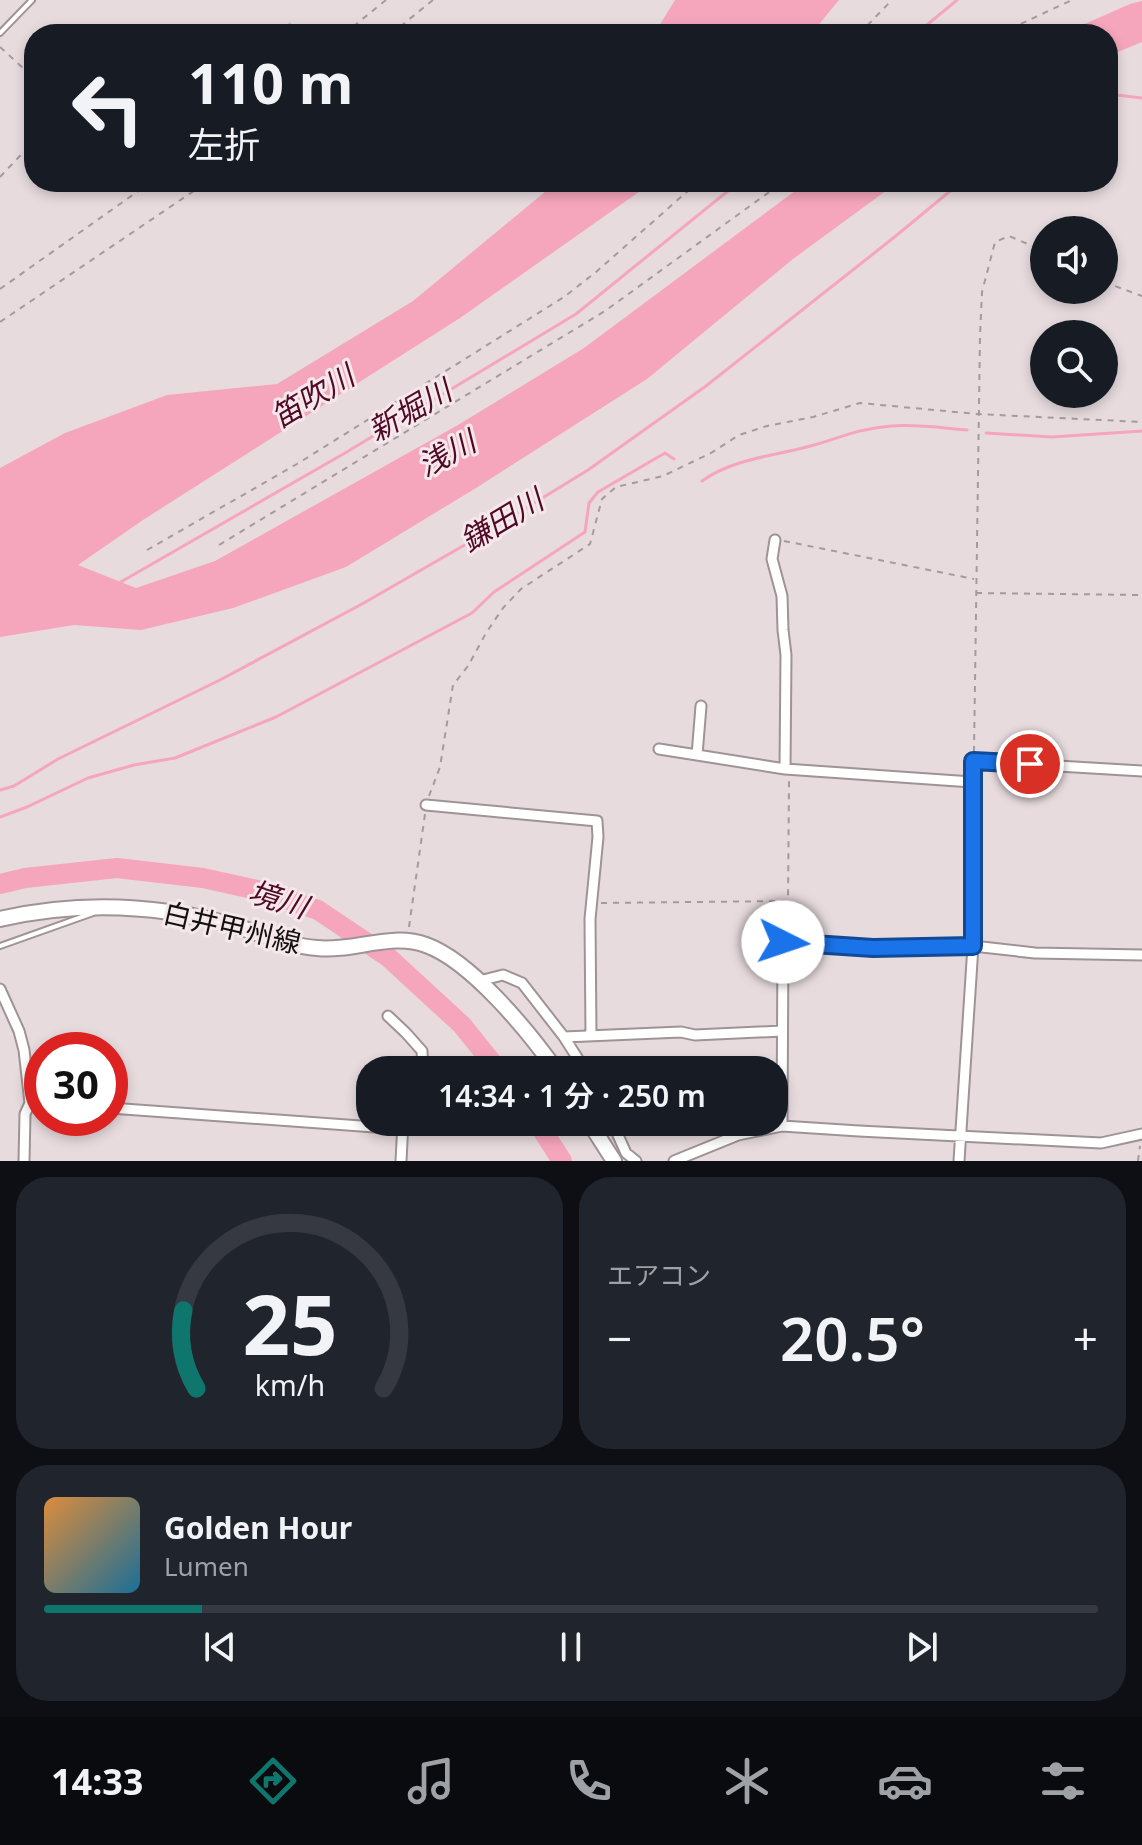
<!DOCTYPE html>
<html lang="ja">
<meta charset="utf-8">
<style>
body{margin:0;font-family:"Noto Sans","Noto Sans JP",sans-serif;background:#20242c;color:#f1f3f6;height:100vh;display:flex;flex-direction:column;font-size:30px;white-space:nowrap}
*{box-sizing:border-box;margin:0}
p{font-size:26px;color:#9ea1a6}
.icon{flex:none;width:44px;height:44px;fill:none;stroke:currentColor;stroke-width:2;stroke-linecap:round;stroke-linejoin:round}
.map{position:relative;height:1161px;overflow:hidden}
.drawer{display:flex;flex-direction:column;gap:16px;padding:16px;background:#0d0f14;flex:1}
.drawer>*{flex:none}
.top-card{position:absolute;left:24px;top:24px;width:1094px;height:168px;border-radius:32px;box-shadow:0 4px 12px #0003;background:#171b24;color:#f1f3f6;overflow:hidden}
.fabs{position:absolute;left:1030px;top:216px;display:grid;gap:16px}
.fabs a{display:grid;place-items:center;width:88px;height:88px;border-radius:50%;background:#171b24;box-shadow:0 4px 12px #0003;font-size:40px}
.speed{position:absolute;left:24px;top:1032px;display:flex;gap:16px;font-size:40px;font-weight:700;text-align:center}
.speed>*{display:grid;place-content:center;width:104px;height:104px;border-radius:50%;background:#171b24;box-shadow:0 4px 12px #0003;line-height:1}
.speed .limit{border:12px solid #d22;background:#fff;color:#111}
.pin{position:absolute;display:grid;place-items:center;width:68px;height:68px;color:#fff;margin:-34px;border:4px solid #fff;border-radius:50%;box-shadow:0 2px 8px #0007}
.me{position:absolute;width:88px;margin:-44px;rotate:94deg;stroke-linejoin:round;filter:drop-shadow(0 0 6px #0008)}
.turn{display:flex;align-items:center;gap:28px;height:168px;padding:0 32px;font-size:36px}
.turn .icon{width:104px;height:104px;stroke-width:2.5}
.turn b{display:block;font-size:56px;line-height:68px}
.big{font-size:60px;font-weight:600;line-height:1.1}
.drawer .widget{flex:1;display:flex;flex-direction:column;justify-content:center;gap:12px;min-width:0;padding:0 28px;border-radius:32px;background:#20242c}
.drawer .dial{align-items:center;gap:0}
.dial svg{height:208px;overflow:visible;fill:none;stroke:#363941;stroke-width:7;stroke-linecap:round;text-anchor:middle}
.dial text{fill:#f1f3f6;stroke:none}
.song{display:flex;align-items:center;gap:24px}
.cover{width:96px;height:96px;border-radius:12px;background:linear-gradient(135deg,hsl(30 70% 55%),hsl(200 70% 35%))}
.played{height:8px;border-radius:4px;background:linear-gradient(90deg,#0f766e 15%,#363941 15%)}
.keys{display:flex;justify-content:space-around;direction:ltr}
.heat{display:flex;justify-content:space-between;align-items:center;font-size:44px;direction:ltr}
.drawer .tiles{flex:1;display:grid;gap:16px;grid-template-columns:1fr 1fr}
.widget:last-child{grid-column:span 2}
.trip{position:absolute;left:356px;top:1056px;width:432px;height:80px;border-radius:32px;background:#171b24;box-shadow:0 4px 12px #0003;font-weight:600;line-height:80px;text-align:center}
.menu{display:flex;height:128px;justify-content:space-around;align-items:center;background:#090b0e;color:#9ea1a6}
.menu .icon{width:56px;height:56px}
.menu .active{color:#0f766e}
.menu b{font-size:36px;color:#f1f3f6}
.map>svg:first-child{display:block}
.water{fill:#f6a6bc}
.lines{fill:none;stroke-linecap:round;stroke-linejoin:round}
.stream{stroke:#f6a6bc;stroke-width:3}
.river{stroke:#f6a6bc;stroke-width:20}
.building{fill:#c1c8c0}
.lane-casing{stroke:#9e9395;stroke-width:8}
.street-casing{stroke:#9e9395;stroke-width:13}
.primary-casing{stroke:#9e9395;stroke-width:18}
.path{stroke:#a49b9d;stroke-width:2;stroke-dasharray:6 6;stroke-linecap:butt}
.lane{stroke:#fff;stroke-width:4}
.street{stroke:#fff;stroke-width:9}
.primary{stroke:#fff;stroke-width:14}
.route-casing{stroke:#114b97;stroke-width:20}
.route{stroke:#1a73e8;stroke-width:14}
.labels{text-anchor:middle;stroke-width:6;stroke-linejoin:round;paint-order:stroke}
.street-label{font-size:28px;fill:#141011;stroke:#f4e8eb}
.water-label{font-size:30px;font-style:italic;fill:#500a27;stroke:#f4e8eb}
</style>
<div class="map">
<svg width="1142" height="1161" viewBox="0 0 1142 1161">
<rect width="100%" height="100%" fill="#e7dbde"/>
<!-- water -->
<path class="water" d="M675,0H839L811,34H654Z
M1142,1V42L1108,56V34H1062L1130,4Z
M557,182H653L460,318L143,520L78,565L136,588L215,561L458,425L584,348L807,182H898L793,259L647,379L476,488L346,567L233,608L141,630L74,625L0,637V468L65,433L167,395L277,384L413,301Z"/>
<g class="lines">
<!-- stream -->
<path class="stream" d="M916,34L957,0
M1108,94L1142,98
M986,433L1052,437L1142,431
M702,481C734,458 776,456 814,445C842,437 861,428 892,426C916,424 943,428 967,430
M119,583L345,453L576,314L739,182
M0,790L14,786L58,759L220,680L362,604L482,535L588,470L706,386L897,235L961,182
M0,817L27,807L88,778L134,765L175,758L276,717L472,613L494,592L585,532L589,503L598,492L665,453L674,459"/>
<!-- river -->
<path class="river" d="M0,884L25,878L117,868L203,878L262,891L318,910L388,957L462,1025L498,1070
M537,1122L562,1161"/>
</g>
<!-- building -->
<path class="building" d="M290,22L299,34H274Z"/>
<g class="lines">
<defs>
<path id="lane" d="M0,33L32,0
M0,946L93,913"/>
<path id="street" d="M775,540L772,559L782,596L783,630L786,655L785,769
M659,749L785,769L972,782
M697,755L701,706
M426,805L597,821L598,837L590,919L591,1036
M479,981L503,975L522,983L564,1037L585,1070
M0,989L19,1031L24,1050L30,1103L25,1114L24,1161
M388,1016L406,1033L422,1051L423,1070
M564,1037L681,1032L695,1035L782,1031
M110,1108L402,1129
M612,1122L626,1153L636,1161
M782,1126L783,942L873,948L973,946L1035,953L1142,955
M401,1161L403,1122
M674,1161L738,1135L782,1126L859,1131L1101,1143L1142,1134
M959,1161L973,946V761L1142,771"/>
<path id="primary" d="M0,919C79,901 157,904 235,926C262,934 289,946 317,948C353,952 391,932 426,945C471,961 528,1031 556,1070
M589,1122L614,1161"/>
</defs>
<!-- lane casing -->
<use href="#lane" class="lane-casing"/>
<!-- street casing -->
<use href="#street" class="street-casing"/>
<!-- primary casing -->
<use href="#primary" class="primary-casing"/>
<!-- path -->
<path class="path" d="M344,34L386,0
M391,34L433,0
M859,34L892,0
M999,34L1072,0
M0,47L34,78
M0,177L34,141
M1104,282L1142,296
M0,289L151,182
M0,322L207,182
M784,541L974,579
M219,545L605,311L783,182
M147,550L297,464L564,297L596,272L698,182
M976,593L1142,595
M974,752L980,336L982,292L995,242L1009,236L1044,251
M429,796L440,767L453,685L468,666L486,633L503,608L521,589L590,544L602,499L616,487L663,476L711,453L739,435L767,426L813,417L860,403L977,414L1142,422
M601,903L788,901
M409,927L425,814
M784,931L788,901L789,781
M1138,1161L1140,1146"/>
<!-- lane -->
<use href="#lane" class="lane"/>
<!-- street -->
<use href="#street" class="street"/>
<!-- primary -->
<use href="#primary" class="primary"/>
</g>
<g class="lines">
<defs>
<path id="route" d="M783,942L873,948L973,946V761L1030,764"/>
</defs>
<!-- route casing -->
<use href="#route" class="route-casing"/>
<!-- route -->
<use href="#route" class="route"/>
</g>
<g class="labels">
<!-- street labels -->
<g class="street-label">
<text transform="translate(232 928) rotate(13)" y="10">白井甲州線</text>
</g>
<!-- water labels -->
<g class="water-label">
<text transform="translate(313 397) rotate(-31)" y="10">笛吹川</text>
<text transform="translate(410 411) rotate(-30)" y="10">新堀川</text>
<text transform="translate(447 454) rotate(-28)" y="10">浅川</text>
<text transform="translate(502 521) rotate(-31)" y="10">鎌田川</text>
<text transform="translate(278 900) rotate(17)" y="10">境川</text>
</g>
</g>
</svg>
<div class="fabs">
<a><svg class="icon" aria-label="sound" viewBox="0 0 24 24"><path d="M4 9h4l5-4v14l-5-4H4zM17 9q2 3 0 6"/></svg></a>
<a><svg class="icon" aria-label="search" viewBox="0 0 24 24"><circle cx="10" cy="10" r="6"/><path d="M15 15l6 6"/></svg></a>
</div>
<div class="speed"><div class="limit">30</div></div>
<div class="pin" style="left:1030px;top:764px;background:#d93025"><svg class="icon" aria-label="arrive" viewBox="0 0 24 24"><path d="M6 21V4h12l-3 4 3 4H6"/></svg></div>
<svg class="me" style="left:783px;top:942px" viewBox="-20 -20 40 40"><circle r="19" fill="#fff"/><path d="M0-13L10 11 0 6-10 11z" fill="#1a73e8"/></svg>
<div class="trip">14:34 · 1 分 · 250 m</div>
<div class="top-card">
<div class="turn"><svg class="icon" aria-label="left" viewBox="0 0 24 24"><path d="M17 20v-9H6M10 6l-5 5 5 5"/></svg><div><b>110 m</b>左折</div></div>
</div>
</div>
<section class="drawer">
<div class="tiles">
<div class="widget dial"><svg viewBox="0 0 100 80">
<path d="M14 69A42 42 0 1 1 86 69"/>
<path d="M14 69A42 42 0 0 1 9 39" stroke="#0f766e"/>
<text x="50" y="56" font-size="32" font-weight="700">25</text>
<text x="50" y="72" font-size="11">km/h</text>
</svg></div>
<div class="widget"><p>エアコン</p>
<div class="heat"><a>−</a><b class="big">20.5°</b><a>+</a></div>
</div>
<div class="widget">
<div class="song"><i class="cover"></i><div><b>Golden Hour</b><p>Lumen</p></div></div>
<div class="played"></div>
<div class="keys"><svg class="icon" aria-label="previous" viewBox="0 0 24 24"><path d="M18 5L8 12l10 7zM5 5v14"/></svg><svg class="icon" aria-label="pause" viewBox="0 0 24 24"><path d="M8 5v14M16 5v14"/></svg><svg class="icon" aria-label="next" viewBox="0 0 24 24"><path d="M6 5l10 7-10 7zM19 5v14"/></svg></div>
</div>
</div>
</section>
<nav class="menu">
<b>14:33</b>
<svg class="icon active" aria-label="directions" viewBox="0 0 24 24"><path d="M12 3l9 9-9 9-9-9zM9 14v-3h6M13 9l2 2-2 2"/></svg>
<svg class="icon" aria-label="music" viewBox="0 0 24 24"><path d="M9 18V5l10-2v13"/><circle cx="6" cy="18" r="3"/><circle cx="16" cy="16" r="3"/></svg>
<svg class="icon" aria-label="phone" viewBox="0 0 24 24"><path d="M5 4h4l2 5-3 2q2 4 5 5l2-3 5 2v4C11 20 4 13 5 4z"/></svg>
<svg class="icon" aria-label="climate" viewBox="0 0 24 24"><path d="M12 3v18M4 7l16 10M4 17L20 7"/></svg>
<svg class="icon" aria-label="car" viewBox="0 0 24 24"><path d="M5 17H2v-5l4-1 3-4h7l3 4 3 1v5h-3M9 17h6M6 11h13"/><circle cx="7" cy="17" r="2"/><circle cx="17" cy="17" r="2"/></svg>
<svg class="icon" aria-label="filters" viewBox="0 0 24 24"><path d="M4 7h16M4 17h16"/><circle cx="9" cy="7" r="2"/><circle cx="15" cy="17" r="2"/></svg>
</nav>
